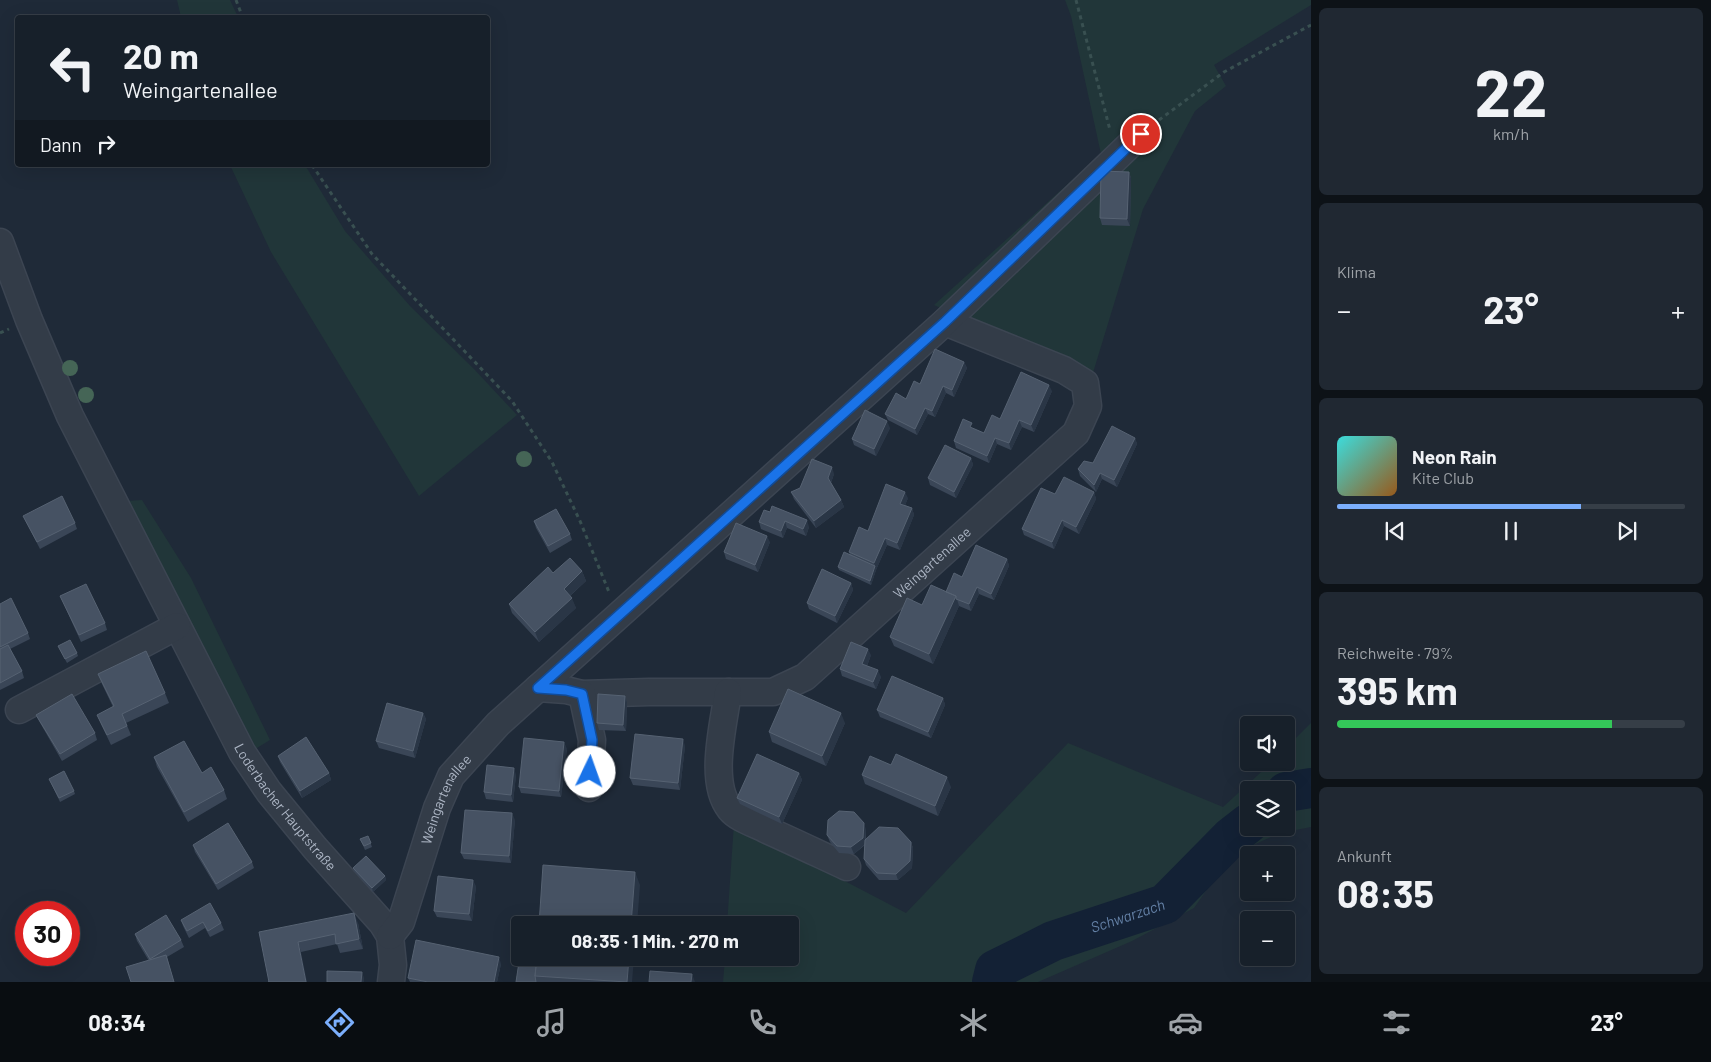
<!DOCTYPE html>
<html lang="de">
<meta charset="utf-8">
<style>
body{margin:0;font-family:Barlow,sans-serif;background:#202832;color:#f1f3f6;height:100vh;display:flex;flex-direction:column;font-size:19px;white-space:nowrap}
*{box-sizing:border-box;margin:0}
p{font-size:16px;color:#9ea3a8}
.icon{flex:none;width:28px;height:28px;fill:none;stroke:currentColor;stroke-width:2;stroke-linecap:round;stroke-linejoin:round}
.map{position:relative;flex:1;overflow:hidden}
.drawer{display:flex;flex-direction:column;gap:8px;padding:8px;background:#0d1217;width:400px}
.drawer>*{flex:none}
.top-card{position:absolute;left:15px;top:15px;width:475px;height:152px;border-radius:5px;box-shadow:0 5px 20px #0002,0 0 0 1px #363e47;background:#17202a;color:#f1f3f6;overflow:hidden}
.tools{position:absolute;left:1240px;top:716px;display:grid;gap:10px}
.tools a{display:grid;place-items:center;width:55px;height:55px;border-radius:5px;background:#17202a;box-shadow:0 5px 20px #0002,0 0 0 1px #363e47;font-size:25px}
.speed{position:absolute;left:15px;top:901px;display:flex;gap:10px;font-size:25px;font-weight:700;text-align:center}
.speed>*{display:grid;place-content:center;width:65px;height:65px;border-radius:50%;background:#17202a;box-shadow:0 5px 20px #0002,0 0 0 1px #363e47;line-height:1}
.speed .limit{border:8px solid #d22;background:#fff;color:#111}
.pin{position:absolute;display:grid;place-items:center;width:42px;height:42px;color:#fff;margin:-21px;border:2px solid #fff;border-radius:50%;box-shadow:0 1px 5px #0007}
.me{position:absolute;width:55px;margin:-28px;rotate:3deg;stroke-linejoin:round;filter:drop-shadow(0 0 4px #0008)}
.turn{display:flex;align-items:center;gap:18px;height:105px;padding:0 25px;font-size:22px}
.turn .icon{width:65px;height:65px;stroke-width:2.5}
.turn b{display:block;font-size:35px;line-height:42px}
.then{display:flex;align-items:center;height:48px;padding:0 25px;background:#0003;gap:10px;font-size:19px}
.big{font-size:38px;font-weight:700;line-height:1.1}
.drawer .tile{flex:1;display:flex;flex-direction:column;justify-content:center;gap:8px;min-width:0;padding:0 18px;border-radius:8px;background:#202832}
.drawer .dial{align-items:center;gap:0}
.dial b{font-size:65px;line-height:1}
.song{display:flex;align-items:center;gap:15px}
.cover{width:60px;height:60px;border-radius:8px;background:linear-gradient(135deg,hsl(180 70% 55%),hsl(30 70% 35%))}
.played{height:5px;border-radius:2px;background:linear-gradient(90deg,#7baefc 70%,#363e47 70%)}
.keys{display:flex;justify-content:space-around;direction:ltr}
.heat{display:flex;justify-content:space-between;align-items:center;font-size:28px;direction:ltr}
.charge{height:8px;border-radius:4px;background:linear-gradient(90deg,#34c759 79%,#363e47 0)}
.trip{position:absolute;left:511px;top:916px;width:288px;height:50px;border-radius:5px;background:#17202a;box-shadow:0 5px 20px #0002,0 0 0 1px #363e47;font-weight:700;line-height:50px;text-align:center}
.tab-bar{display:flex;height:80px;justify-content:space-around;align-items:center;background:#090d11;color:#9ea3a8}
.tab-bar .icon{width:35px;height:35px}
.tab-bar .active{color:#7baefc}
.tab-bar b{font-size:22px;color:#f1f3f6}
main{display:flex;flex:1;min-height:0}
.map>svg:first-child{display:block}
.green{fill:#213639;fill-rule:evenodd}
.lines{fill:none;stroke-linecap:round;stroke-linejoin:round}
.river{stroke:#132135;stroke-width:40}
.minor-casing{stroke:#3c4552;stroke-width:29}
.path{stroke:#395051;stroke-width:3;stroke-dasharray:4 4;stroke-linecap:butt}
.minor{stroke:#333c48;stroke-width:26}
.tree{fill:#456556}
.wall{fill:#3a4657}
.shaded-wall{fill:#2a3646}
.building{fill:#465263;stroke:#566272}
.route-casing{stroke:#114b97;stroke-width:12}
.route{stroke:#1a73e8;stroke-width:9}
.labels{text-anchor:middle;stroke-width:5;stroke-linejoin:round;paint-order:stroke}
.street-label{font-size:14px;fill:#adb6c5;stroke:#18212c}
.water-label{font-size:15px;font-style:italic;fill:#6481a6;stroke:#18212c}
</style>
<main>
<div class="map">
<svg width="1311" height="982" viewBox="0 0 1311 982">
<rect width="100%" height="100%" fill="#1f2a38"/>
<!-- green -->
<path class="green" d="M177,0H230L238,17H181Z
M1065,0H1311V5L1214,65L1226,86L1195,111L1143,209L1092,376L934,305L1101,154L1071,16Z
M230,165H305L345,231L410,306L474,369L517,415L419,496L271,252Z
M142,500L191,578L270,740L252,751L127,501Z
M1311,723V827L1280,833L1231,855L1194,908L1132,941L1038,982H723L725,958H790V925H727L734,823L906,913L1068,743L1223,807L1271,763L1286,762V748ZM1249,790H1286V828H1249Z"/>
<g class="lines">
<!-- river -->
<g class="river">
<path d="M1286,792L1311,788"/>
<path id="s1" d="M992,982L995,970L1053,941L1165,904L1231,837L1249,823"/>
</g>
<defs>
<g id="minor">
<path id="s2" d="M0,242L29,320L70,416L242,752L269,792L315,848L382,923L390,936L393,965L391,982"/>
<path id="s3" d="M538,688L566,690L582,694L649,692H773L805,677L1076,433L1088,406L1085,383L1064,370L945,322"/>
<path d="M728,692C724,723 708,782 730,809C738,819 756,824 767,830C794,842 821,855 847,867"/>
<path d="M582,694L592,740L589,788"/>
<path d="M19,710L177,626"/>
<path id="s4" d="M390,936L401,922L437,808L451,776L498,724L945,322L1141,134"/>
</g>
</defs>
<!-- minor casing -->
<use href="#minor" class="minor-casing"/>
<!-- path -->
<path class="path" d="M236,0L243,18
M1076,0L1110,130
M1159,120L1224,72L1311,25
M312,165L372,254L512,401L552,462L580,521L609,592
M0,333L9,329"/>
<!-- minor -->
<use href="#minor" class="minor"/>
</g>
<!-- trees -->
<g class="tree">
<circle cx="70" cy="368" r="8"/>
<circle cx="86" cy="395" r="8"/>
<circle cx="524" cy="459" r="8"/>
</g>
<!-- wall -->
<path class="wall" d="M1129,172L1131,178L1130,226L1102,225L1100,218Z
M964,362L967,368L954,397L946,393L935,417L928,414L917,435L888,420L885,414L906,399L920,384Z
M1052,391L1034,432L1022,427L1011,450L997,444L989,463L956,448L954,441L974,429L984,433L1000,419Z
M890,428L876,456L854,445L852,439Z
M1135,438L1137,444L1117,487L1102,479L1096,492L1080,476L1078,469L1093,463Z
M971,458L973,465L956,498L930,485L928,478Z
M834,474L831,483L841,500L844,507L816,528L794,499L791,492Z
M1094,492L1096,499L1079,534L1064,526L1054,549L1024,535L1022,529L1055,494Z
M908,498L905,505L912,508L914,515L900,550L887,545L876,570L871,585L839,570L838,567L850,555L849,552L868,531Z
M770,512L809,527L806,536L787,528L783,538L761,529L759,522Z
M23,516L75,523L77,529L40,549L26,522Z
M534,521L570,534L572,540L550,553L536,528Z
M770,542L758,572L726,559L724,552Z
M1007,559L1009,566L994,600L979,594L971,611L959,606L933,664L894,646L890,637L946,592L962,577Z
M582,571L586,581L570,596L576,608L539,642L512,613L509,604L553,573Z
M851,583L853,590L837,623L809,609L807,603Z
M60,596L105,623L107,630L81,642Z
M0,604L28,633L30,639L10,649L22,671L24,678L0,690Z
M58,646L77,653L78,656L67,663Z
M871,655L867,666L881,677L876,689L842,676L840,669Z
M98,674L165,693L169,703L126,723L131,735L111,745L101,724L97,715L113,707L102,684Z
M625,696L627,702L626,731L599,730L597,723Z
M943,698L945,705L931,738L880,717L877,710Z
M423,713L426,719L415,758L379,748L376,741Z
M36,715L95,733L97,740L62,761L39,721Z
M845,723L826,766L772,742L769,732Z
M685,746L680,790L633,785L630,778Z
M567,749L561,797L521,793L519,787Z
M278,756L329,773L331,780L302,798L280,762Z
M154,757L202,773L224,790L227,799L188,822L157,767Z
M891,765L951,787L938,816L865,784L862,775Z
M799,773L802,780L782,824L740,804L737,798Z
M516,775L513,802L486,799L484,792Z
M49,779L74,791L75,794L60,802Z
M515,820L511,863L464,859L461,853Z
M866,830V839L911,842L913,848L912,868L898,880H879L866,865L864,859L865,845L854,854L839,853L830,842L827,835Z
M368,836L372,847L365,850L360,839Z
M193,845L252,862L254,868L218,890L195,852Z
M353,868L385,876L386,880L373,892L354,871Z
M476,886L472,921L437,917L434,911Z
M181,920L221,923L224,930L210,937L205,928L189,938L183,926Z
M358,923L363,949L340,953L337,944L301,952L269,982L259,932Z
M135,934L181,940L184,947L167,957L174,982H131L149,961L137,941Z
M519,962L632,982H516Z
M501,964L497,982H410L408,978Z"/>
<!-- shaded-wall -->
<path class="shaded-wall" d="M1129,172L1131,178L1130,226L1127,219Z
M964,362L967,368L954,397L952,390Z
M1049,385L1052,391L1034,432L1031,425Z
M943,386L946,393L935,417L932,411Z
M925,408L928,414L917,435L915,429Z
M1019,420L1022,427L1011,450L1009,443Z
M887,421L890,428L876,456L874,449Z
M995,438L997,444L989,463L987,456Z
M1135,438L1137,444L1117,487L1114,480Z
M971,458L973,465L956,498L954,492Z
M832,467L834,474L830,485L828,478Z
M1100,473L1102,479L1096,492L1094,485Z
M905,492L908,498L903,510L900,504Z
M1094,492L1096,499L1079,534L1076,527Z
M841,500L844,507L816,528L814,521Z
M912,508L914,515L900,550L897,543Z
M807,520L809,527L806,536L803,529Z
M1062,520L1064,526L1054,549L1052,542Z
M785,521L787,528L783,538L781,531Z
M767,536L770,542L758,572L755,565Z
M885,538L887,545L876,570L871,585L870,581L875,566L874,563Z
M1007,559L1009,566L994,600L991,594Z
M582,571L586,581L567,598L564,589Z
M851,583L853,590L837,623L835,616Z
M977,587L979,594L971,611L969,604Z
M956,596L959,606L933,664L929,654Z
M572,598L576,608L539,642L535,632Z
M868,649L871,655L865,671L862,664Z
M878,670L881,677L876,689L873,682Z
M625,696L627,702L626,731L623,725Z
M943,698L945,705L931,738L928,732Z
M423,713L426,719L415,758L413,751Z
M841,713L845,723L826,766L822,756Z
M683,739L685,746L680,790L678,783Z
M564,742L567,749L561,797L559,791Z
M514,768L516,775L513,802L511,795Z
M329,773L331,780L302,798L300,791Z
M799,773L802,780L782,824L779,817Z
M947,777L951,787L938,816L935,806Z
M512,813L515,820L511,863L509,856Z
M864,823L866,830L865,844L854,854L851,847Z
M911,842L913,848L912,868L898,880L896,874Z
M635,872L640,885L637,925H631Z
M385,876L386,880L373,892L372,888Z
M473,880L476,886L472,921L469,914Z
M354,913L358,923L363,949L359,939Z
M298,942L301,952L307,982H306Z
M499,957L501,964L497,982H494Z
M629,958H634L632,982H627Z
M362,972L364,978V982H361Z
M692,974L695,982H691Z"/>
<!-- building -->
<path class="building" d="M1101,171L1129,172L1127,219L1100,218Z
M935,349L964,362L952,390L943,386L932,411L925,408L915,429L885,414L896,393L906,399L914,381L920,384Z
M1021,372L1049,385L1031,425L1019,420L1009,443L995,438L987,456L954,441L963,419L972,423L970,427L984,433L992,415L1000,419Z
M865,410L887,421L874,449L852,439Z
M1112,426L1135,438L1114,480L1100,473L1094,485L1078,469L1084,461L1093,463Z
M945,445L971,458L954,492L928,478Z
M812,459L832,467L828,478L841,500L814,521L791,492L800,488Z
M1064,477L1094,492L1076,527L1062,520L1052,542L1022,529L1041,488L1055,494Z
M886,484L905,492L900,504L912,508L897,543L885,538L874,563L849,552L859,527L868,531Z
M62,496L75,523L37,542L23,516Z
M772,506L807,520L803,529L785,521L781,531L759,522L764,510L770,512Z
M556,509L570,534L548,546L534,521Z
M736,523L767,536L755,565L724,552Z
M976,545L1007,559L991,594L977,587L969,604L956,599V596L946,592L954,573L962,577Z
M844,552L875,566L870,581L838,567Z
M570,558L582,571L564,589L572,598L535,632L509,604L548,567L553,573Z
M822,569L851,583L835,616L807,603Z
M86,584L105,623L79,635L60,596Z
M931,585L956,596L929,654L890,637L907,598L922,605Z
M11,598L28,633L0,647V604Z
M70,640L77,653L65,659L58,646Z
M851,642L868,649L862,664L878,670L873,682L840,669Z
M8,645L22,671L0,683V649Z
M146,651L165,693L122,714L127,726L107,735L97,715L114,706L98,674Z
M892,676L943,698L928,732L877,710Z
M788,689L841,713L822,756L769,732Z
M72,694L95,733L60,754L36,715Z
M598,694L625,696L623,725L597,723Z
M387,703L423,713L413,751L376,741Z
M635,734L683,739L678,783L630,778Z
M306,737L329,773L300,791L278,756Z
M524,738L564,742L559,791L519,787Z
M184,741L202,773L211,767L224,790L184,812L154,757Z
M757,754L799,773L779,817L737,798Z
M896,754L947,777L935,806L862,775L870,756L891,765Z
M487,765L514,768L511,795L484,792Z
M64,771L74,791L59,798L49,779Z
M465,810L512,813L509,856L461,853Z
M839,811L854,812L864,823L863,838L851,847L837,846L827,835L828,820Z
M228,823L252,862L216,884L193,845Z
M879,827L898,828L911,842L910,861L896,874L877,873L864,859L865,840Z
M368,836L371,843L364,846L360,839Z
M366,856L385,876L372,888L353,868Z
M543,865L635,872L631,925H539Z
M438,876L473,880L469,914L434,911Z
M210,903L221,923L208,931L203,922L187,931L181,920Z
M354,913L359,939L336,944L335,934L298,942L306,982H268H269L259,932Z
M166,915L181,940L150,959L135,934Z
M416,940L499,957L494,982H428L408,978Z
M166,955L174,982H131L126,967Z
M537,958H629L627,982L535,976Z
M519,962L536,965L535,976L536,982H516Z
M327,971L362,972L361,982H327Z
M650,971L692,974L691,982H649Z"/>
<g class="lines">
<defs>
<path id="route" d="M590,772L592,740L582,694L566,690L538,688L945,322L1141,134"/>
</defs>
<!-- route casing -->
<use href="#route" class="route-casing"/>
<!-- route -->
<use href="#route" class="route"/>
</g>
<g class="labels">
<!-- street labels -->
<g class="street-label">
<text dy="5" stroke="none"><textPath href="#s3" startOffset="442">Weingartenallee</textPath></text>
<text dy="5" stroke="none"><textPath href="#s4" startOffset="149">Weingartenallee</textPath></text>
<text dy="5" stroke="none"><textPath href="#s2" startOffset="635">Loderbacher Hauptstraße</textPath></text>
</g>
<!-- water labels -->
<g class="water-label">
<text dy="5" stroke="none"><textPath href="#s1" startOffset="156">Schwarzach</textPath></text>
</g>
</g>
</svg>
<div class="tools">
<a><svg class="icon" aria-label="sound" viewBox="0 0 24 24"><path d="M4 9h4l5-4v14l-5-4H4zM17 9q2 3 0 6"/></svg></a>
<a><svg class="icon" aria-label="layers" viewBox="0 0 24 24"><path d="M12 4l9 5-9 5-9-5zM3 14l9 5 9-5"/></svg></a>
<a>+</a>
<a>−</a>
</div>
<div class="speed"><div class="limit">30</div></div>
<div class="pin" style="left:1141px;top:134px;background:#d93025"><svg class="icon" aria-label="arrive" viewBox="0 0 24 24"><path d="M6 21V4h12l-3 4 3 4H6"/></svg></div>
<svg class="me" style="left:590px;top:772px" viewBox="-20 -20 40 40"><circle r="19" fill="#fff"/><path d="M0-13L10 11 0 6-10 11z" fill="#1a73e8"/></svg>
<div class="trip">08:35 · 1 Min. · 270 m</div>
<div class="top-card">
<div class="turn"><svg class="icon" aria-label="left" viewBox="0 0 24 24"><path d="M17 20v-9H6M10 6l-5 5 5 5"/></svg><div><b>20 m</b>Weingartenallee</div></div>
<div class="then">Dann<svg class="icon" aria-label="right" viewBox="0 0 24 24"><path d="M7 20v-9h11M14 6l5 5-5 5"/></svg></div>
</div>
</div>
<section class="drawer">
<div class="tile dial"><b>22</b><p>km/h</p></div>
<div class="tile"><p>Klima</p>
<div class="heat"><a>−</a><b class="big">23°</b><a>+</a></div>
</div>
<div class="tile">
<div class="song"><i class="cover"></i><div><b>Neon Rain</b><p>Kite Club</p></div></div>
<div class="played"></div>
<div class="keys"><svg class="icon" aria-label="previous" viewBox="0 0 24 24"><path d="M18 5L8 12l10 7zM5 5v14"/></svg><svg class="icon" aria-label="pause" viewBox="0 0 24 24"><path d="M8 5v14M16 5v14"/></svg><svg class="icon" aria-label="next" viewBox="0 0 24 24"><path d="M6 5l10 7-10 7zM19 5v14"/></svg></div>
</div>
<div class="tile"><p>Reichweite · 79%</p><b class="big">395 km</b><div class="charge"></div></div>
<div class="tile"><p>Ankunft</p><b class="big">08:35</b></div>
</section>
</main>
<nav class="tab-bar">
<b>08:34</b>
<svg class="icon active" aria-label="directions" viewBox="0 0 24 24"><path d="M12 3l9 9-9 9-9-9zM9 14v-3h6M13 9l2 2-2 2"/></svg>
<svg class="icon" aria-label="music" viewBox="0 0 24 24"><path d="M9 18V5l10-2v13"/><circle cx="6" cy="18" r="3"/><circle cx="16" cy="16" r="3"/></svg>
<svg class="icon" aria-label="phone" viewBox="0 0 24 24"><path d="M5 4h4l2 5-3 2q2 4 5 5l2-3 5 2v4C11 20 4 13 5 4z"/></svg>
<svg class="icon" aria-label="climate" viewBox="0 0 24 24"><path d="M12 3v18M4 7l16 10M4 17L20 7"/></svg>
<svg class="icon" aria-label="car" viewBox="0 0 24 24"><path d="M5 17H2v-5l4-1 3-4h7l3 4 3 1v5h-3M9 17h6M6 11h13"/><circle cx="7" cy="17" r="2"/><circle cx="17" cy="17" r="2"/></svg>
<svg class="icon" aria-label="filters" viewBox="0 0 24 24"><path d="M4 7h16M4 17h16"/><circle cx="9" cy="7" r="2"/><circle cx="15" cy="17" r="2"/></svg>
<b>23°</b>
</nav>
